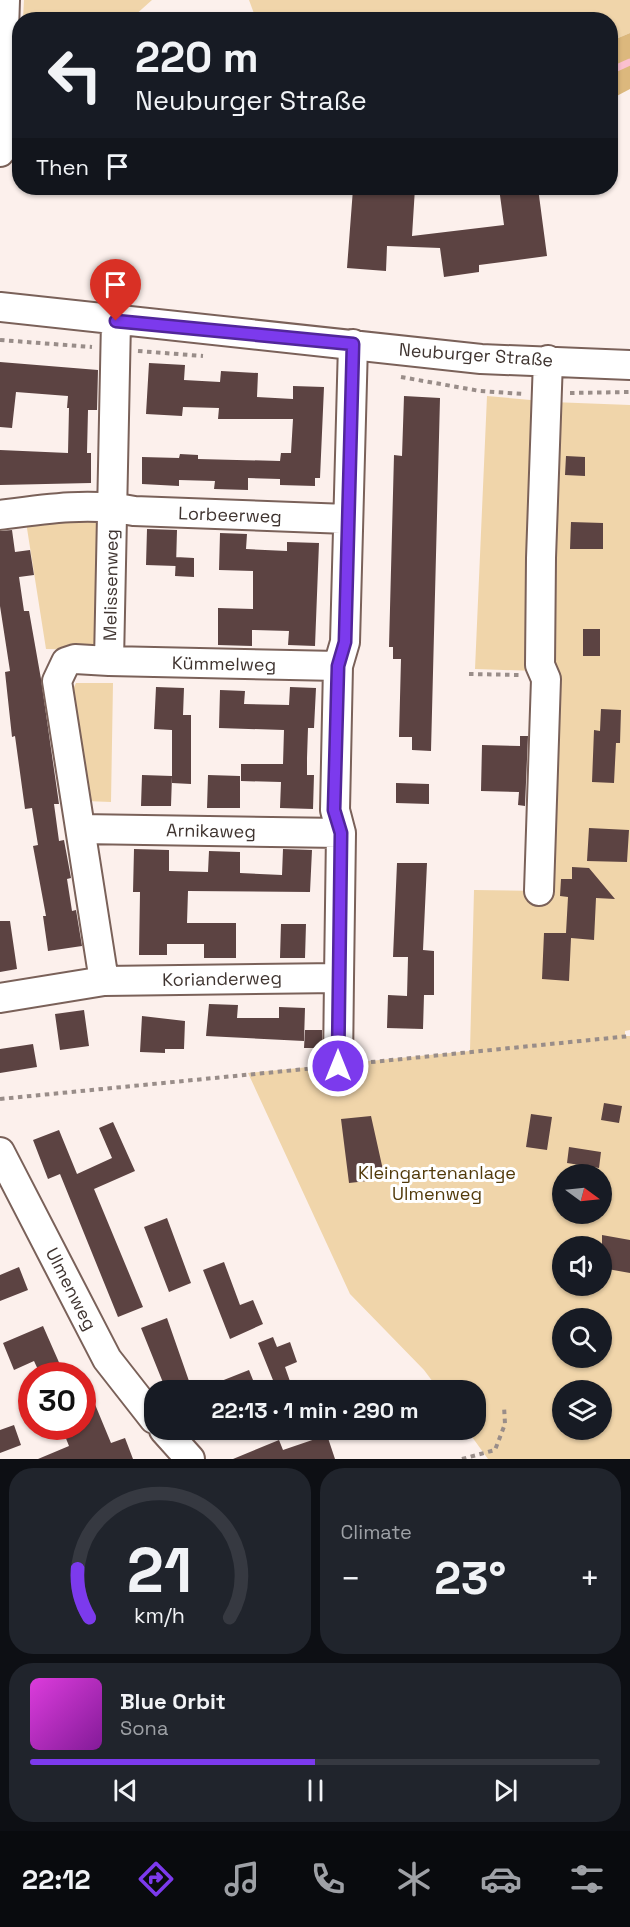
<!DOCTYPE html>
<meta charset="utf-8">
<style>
body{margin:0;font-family:"Space Grotesk",sans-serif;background:#20242c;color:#f1f3f6;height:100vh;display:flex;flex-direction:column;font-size:22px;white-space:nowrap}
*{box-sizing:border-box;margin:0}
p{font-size:20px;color:#9ea1a6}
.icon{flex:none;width:33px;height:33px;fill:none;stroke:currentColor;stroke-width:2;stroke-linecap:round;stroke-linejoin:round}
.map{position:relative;height:1459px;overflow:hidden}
.details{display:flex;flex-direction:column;gap:9px;padding:9px;background:#0d0f14;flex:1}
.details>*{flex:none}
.banner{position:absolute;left:12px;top:12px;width:606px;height:183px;border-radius:24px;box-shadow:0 2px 4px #0004;background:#171b24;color:#f1f3f6;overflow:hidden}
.needle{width:39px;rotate:105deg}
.fabs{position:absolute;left:552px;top:1164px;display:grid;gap:12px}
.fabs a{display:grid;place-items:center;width:60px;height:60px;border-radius:50%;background:#171b24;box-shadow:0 2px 4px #0004;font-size:30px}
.speed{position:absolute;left:18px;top:1362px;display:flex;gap:12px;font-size:30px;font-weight:700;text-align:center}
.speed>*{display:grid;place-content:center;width:78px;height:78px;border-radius:50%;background:#171b24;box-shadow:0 2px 4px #0004;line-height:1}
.speed .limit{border:9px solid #d22;background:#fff;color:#111}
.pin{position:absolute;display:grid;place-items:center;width:51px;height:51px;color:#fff;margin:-62px -26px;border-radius:50% 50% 50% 0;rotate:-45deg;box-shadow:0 0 6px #0007}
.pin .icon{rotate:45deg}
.me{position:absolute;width:66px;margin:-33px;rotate:0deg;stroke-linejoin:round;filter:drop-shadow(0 0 4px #0008)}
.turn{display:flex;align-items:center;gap:21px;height:126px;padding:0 24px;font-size:27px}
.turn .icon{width:78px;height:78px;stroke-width:2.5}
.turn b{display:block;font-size:42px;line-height:51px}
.then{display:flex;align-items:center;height:57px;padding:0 24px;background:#0003;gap:12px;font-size:22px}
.big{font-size:45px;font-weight:700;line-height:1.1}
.details .widget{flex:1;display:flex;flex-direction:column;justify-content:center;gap:9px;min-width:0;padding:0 21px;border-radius:24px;background:#20242c}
.details .dial{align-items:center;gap:0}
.dial svg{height:156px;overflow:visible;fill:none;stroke:#363941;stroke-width:7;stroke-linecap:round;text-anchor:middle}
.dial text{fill:#f1f3f6;stroke:none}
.song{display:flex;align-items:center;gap:18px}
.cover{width:72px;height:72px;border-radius:9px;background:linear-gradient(135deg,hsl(300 70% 55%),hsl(290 70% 35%))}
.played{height:6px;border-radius:3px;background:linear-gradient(90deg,#7c3aed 50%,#363941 50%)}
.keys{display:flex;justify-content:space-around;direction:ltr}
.heat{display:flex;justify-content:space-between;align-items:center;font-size:33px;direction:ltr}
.details .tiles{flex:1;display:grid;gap:9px;grid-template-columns:1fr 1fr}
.widget:last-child{grid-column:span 2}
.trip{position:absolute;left:144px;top:1380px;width:342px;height:60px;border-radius:24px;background:#171b24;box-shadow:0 2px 4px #0004;font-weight:700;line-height:60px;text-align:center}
.tab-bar{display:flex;height:96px;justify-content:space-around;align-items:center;background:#090b0e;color:#9ea1a6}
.tab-bar .icon{width:42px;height:42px}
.tab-bar .active{color:#7c3aed}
.tab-bar b{font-size:27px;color:#f1f3f6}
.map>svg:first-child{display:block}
.green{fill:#f0d5aa;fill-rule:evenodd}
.forest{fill:#dcb87d}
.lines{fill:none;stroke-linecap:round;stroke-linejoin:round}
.stream{stroke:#fbc0cf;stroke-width:7}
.building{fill:#5c4342}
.minor-casing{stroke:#7a6159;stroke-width:32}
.path{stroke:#998d89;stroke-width:4;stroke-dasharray:4.5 4.5;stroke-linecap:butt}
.minor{stroke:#fff;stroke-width:28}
.route-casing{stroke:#51269a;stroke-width:15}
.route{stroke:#7c3aed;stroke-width:10}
.labels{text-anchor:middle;stroke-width:6;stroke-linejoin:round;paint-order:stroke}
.street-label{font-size:18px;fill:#3f3430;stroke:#fff}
.park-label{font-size:18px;fill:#523a0a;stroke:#fff}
</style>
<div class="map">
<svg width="630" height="1459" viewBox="0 0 630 1459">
<rect width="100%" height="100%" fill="#fcf0ec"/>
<!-- green -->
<path class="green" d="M24,0H152L133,17L23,19Z
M249,0H630V33L611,41L610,20L256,19Z
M487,396L542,401L536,671L475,669Z
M552,402L630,405V1030L625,1031V1036H630V1459H488L467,1430H476V1390H439L424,1370L350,1294L248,1073L470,1051L474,890L539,891ZM562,1174H602V1214H562ZM562,1246H602V1286H562ZM562,1318H602V1358H562ZM562,1390H602V1430H562Z
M100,516L104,628L94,650L46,649L26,522Z
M76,683H113L111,802L85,801L68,699Z"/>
<!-- forest -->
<path class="forest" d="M630,33V89L611,99V41Z"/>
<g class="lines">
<!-- stream -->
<path class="stream" d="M610,71L630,62"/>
</g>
<!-- building -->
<path class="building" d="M396,188H415L412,236L504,225L499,188H538L547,256L479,265V272L444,277L440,248L387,246L386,271L347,268L353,189L396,192Z
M0,362L98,370L97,410H88L87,453H91V483L0,485V450L68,453L69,408H67L68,396L16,392L12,428L0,427Z
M149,363L185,365L184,380L220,382L221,371L258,373L257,397L293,399V386L324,387L320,478H315V486L280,485V479L248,478V490L214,489L215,481L179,480V486L142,484V457L179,458L180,454L198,455V459L280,461L281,453H291L293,419H218L219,408L183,407L182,416L146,414Z
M404,396L440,398L431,751L412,750V737H399L401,659H393V647H389L394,455L402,456Z
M566,456L585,457V476L565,475Z
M571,522L603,523V549H570Z
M147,529L177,530L176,566L146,565Z
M12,530L15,552L30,550L34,575L19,577L24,611H29L41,679L59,804H54L59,841L64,840L71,878L67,879L72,911L76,910L82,946L48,951L43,916H46L33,846L38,845L32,808L25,809L15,736L12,737L5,672L10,671L0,606V531Z
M220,533L247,534L246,549L287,551V542L319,543L315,646L288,645L289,631L252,630V646L218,645V608L253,609V571L219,570Z
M176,557L194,558V577L175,576Z
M583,629H600V656H583Z
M156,687L184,688L183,715H191V784L172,783V730L154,729Z
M290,687L316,688L314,728H308L307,758V775H314L313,809L280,808L281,782L241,781V764H283L284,730L219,728L220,690L245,691L244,704L289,705Z
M601,709L621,710L620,743H616L614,783L592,782L594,730L600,731Z
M520,736H528L525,806L518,805L519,792L481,791L482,745L520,746Z
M142,775L172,776L171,806H141Z
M208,775L240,776V808H207Z
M396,783L429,784V804L396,803Z
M589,828L629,830L627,862L587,861Z
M134,849L169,850V871L208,872L209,851L240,852V873L282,875L283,849L312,850L310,892L188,891L187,923H236V958H204V944H167V955H139L140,892H133Z
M397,863H427L423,950L434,951V995H424L423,1029L387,1028L388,995L407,996L408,957H393Z
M572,867L589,868L615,899L596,898L594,940L571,938L569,981L542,979L544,933H566L568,897L560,896L561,879H572Z
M0,921H10L17,969L0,972Z
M281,924H306L305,958H280Z
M209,1004L238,1005L237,1018H279V1007L305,1008L304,1041L206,1036Z
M84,1010L89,1046L60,1050L55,1014Z
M142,1016L185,1021L184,1049H165V1053L140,1052Z
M305,1030H322V1048H304Z
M33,1044L37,1067L0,1073V1049Z
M604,1103L622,1106L619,1123L601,1120Z
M531,1114L552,1117L547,1150L526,1147Z
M371,1116L385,1179L349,1183L341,1119Z
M113,1122L135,1171L94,1189L143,1307L118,1317L60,1174L48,1179L33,1140L59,1130L77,1174L112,1158L99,1128Z
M569,1147L601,1152L599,1168L567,1163Z
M167,1218L191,1283L169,1292L144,1227Z
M602,1235L630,1240V1273L602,1268Z
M224,1262L240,1305L253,1300L263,1324L230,1339L203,1270Z
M19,1267L28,1290L0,1301V1275Z
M167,1318L189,1381L166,1390L141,1328Z
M43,1326L65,1376H41L34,1361L14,1370L3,1343Z
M273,1337L277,1347L290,1342L297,1362L285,1367L292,1387L283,1390H277L258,1343Z
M249,1370L257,1390H201V1389Z
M82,1373L111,1443L125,1438L133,1459H38L69,1446L61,1426H82Z
M14,1425L21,1445L0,1453V1430Z
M327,1435L335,1459H233L279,1440L283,1450Z"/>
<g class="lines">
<defs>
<path id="minor" d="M0,152L5,0
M0,307L481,359L630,365
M0,515C44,509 90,502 134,511L347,519
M109,661L338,666
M81,829L341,833
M539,891L546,679L540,665L541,558L548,360
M104,981L57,681L66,662L75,659L109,661L116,321
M0,998L104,981L339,978L341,833L335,810L338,666L345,642L353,344
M338,1066L339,978
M0,1152L107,1359L154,1419
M164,1430L190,1459"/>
</defs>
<!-- minor casing -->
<use href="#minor" class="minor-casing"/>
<!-- path -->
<path class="path" d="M0,340L92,347
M138,351L203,356
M401,377L480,391L524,394
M570,393L630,392
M469,674L520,675
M362,1063L630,1036
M0,1099L316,1068
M462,1459L495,1450L505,1424L504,1406"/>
<!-- minor -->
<use href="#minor" class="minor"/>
</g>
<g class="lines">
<defs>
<path id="route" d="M116,321L353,344L345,642L338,666L334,810L341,833L338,1066"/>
</defs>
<!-- route casing -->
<use href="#route" class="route-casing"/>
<!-- route -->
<use href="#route" class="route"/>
</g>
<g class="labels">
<!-- street labels -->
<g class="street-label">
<text transform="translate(476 355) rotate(4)" y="6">Neuburger Straße</text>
<text transform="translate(230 515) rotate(2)" y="6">Lorbeerweg</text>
<text transform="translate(111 585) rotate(-89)" y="6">Melissenweg</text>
<text transform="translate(224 664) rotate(1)" y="6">Kümmelweg</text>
<text transform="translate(211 831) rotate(1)" y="6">Arnikaweg</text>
<text transform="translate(222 979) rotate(-1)" y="6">Korianderweg</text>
<text transform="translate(71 1289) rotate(63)" y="6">Ulmenweg</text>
</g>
<!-- park labels -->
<g class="park-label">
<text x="437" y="1179">Kleingartenanlage<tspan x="437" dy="21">Ulmenweg</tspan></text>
</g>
</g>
</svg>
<div class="fabs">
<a><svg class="needle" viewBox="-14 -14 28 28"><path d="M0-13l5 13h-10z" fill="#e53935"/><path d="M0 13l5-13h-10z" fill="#9ea1a6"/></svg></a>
<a><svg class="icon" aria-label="sound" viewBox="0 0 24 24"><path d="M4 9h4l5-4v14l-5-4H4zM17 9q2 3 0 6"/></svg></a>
<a><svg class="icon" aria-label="search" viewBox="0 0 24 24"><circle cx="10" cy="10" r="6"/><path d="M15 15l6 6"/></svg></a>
<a><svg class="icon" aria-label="layers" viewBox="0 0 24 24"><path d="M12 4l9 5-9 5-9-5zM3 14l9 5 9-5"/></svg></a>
</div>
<div class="speed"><div class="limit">30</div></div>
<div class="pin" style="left:116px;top:321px;background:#d93025"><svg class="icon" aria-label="arrive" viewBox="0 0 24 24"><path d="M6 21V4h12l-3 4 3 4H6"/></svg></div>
<svg class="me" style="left:338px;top:1066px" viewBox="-20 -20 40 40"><circle r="17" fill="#7c3aed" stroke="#fff" stroke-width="3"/><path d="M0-11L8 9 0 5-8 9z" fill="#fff"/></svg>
<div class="trip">22:13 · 1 min · 290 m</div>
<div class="banner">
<div class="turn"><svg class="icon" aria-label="left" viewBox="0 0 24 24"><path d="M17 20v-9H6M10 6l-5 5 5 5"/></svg><div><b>220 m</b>Neuburger Straße</div></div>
<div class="then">Then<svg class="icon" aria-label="arrive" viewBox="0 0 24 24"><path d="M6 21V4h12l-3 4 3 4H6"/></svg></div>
</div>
</div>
<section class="details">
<div class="tiles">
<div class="widget dial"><svg viewBox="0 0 100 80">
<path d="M14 69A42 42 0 1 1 86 69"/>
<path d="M14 69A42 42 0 0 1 8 44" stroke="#7c3aed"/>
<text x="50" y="56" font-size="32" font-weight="700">21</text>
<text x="50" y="72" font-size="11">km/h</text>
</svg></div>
<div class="widget"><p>Climate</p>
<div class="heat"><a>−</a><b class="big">23°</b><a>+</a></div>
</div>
<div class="widget">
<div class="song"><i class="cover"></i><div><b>Blue Orbit</b><p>Sona</p></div></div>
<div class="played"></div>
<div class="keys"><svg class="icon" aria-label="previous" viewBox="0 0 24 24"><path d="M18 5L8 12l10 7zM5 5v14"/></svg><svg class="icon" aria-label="pause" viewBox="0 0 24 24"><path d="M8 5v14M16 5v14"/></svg><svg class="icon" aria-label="next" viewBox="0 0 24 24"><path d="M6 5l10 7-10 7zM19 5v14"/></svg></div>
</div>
</div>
</section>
<nav class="tab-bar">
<b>22:12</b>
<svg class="icon active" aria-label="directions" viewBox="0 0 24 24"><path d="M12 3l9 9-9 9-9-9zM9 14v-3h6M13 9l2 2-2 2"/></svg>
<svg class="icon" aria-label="music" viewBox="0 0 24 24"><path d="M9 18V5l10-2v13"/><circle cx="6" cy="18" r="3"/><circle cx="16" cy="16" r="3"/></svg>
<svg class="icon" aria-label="phone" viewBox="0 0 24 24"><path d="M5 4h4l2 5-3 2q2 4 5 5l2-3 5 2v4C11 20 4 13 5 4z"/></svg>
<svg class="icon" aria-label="climate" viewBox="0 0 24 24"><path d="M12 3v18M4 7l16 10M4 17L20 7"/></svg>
<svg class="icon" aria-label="car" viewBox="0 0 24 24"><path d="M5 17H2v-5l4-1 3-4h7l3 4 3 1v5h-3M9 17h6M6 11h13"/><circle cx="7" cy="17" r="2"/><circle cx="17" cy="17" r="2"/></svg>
<svg class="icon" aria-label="filters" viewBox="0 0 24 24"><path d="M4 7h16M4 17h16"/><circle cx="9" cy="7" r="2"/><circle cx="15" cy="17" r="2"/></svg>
</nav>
